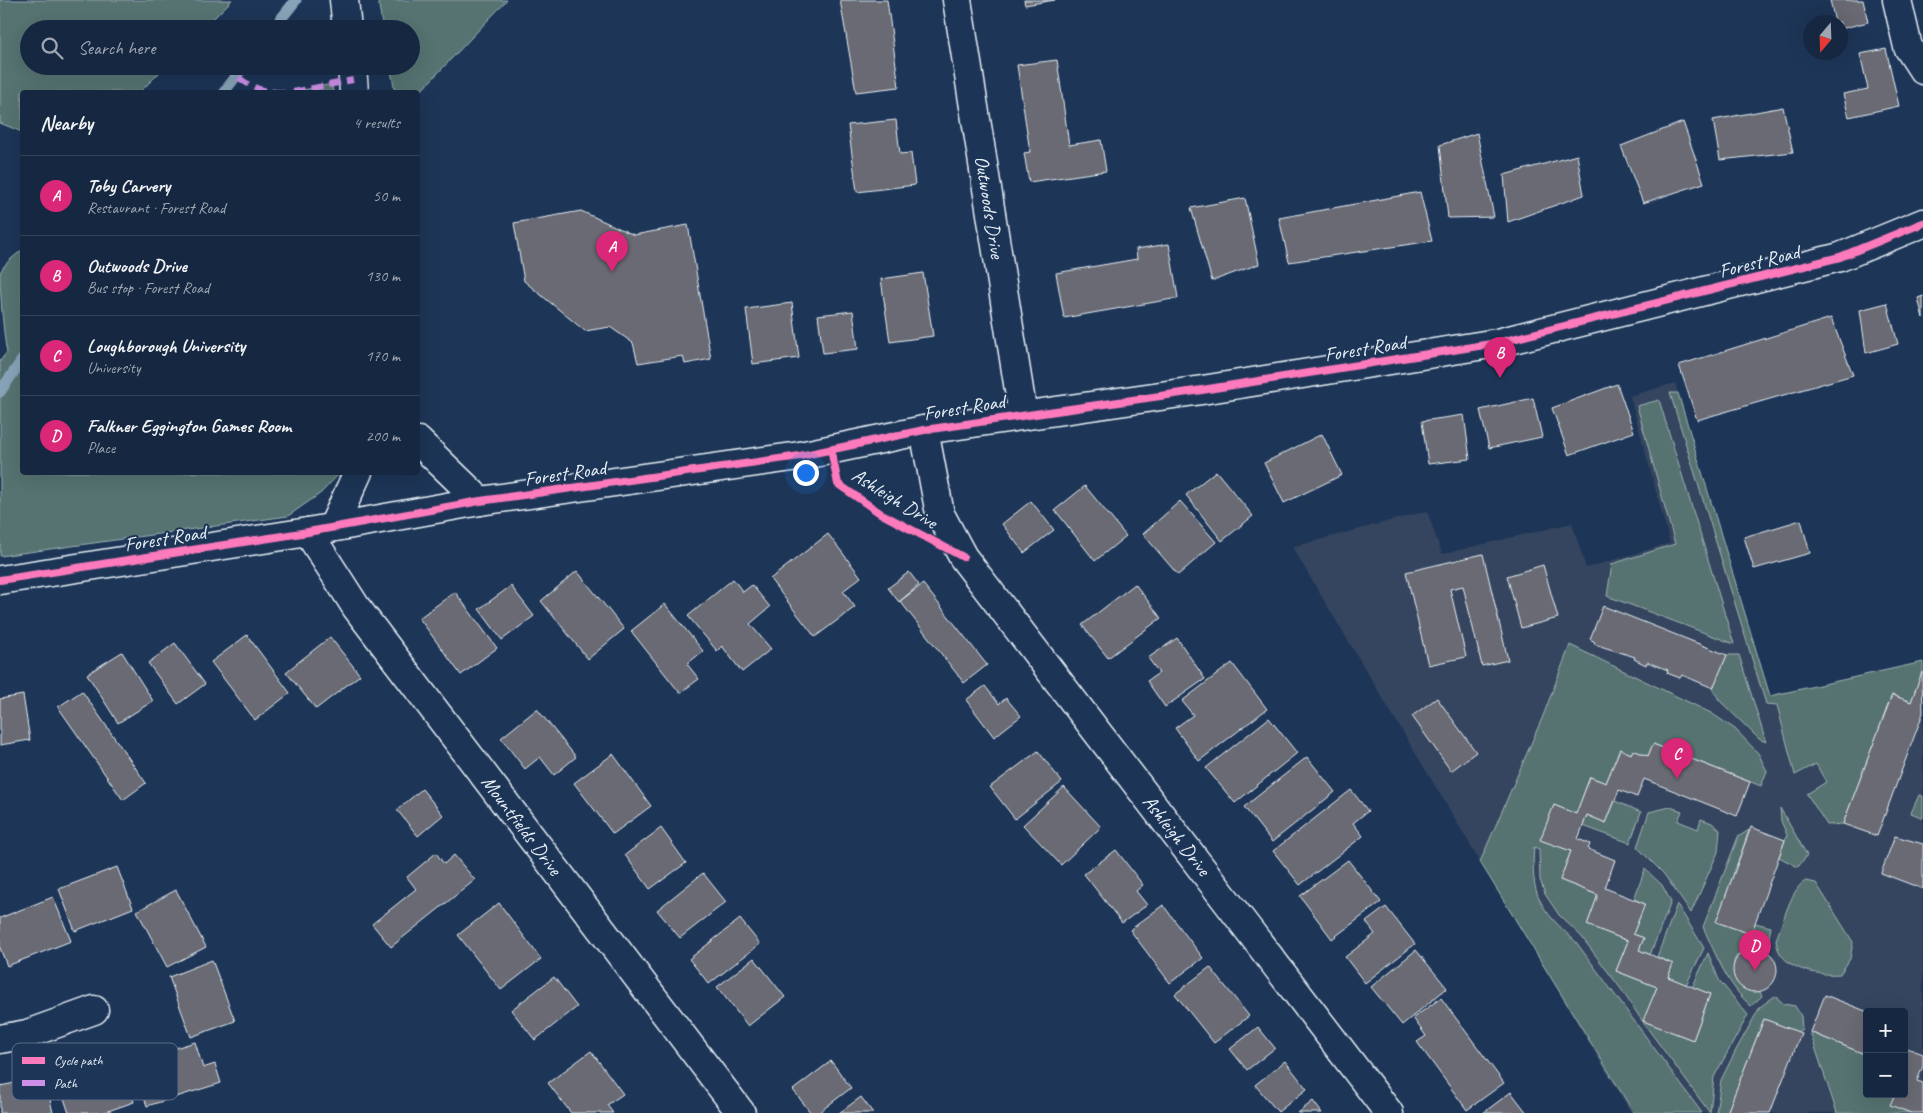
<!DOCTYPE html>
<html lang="en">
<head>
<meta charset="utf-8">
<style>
  :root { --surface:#162841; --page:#23344c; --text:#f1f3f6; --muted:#9ea6b1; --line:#35445a; --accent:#db2777 }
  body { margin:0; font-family:Caveat,sans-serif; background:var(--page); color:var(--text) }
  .controls { position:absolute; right:15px; bottom:15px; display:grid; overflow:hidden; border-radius:5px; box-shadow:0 5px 20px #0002 }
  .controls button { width:45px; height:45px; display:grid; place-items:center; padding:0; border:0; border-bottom:1px solid var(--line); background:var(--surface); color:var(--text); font:25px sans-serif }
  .compass { position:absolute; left:1803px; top:15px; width:45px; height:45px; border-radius:50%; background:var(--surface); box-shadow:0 5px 20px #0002; rotate:199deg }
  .you { position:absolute; left:805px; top:472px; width:18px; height:18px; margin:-12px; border:4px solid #fff; border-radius:50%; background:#1a73e8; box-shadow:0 0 0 8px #1a73e833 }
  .badge { display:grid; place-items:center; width:32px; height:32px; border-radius:50%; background:var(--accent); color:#fff; font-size:16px; font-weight:700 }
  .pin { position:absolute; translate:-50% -41px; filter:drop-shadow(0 1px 2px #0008) }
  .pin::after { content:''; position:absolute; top:26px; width:18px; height:15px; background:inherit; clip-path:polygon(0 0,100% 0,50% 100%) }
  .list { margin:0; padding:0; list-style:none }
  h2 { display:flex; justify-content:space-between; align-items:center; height:65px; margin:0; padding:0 20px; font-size:21px }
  h2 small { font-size:16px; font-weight:400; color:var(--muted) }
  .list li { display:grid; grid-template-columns:32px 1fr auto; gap:15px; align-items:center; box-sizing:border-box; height:80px; padding:0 20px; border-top:1px solid var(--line) }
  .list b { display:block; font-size:19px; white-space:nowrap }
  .list p { margin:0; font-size:16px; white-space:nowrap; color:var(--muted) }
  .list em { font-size:16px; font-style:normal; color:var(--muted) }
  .icon { flex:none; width:28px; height:28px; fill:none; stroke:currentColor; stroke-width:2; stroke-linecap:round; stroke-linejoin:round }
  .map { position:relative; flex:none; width:1923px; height:1113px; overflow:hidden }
  .search { position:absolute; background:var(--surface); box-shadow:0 5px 20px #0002; left:20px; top:20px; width:400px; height:55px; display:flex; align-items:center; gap:12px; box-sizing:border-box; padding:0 18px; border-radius:28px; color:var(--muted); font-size:19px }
  .panel { position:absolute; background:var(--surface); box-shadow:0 5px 20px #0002; left:20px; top:90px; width:400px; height:385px; border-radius:5px }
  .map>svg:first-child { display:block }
  .built { fill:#34455f; fill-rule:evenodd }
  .green { fill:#577371; stroke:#a0b2b4 }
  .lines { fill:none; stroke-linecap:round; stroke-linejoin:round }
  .stream { stroke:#87a3b8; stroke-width:11 }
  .building { fill:#696b73; stroke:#e8f1f8 }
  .minor-casing { stroke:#e8f1f8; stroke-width:31 }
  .tertiary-casing { stroke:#e8f1f8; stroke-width:31 }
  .minor { stroke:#1d3557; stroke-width:28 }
  .tertiary { stroke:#1d3557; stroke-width:28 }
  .quiet { stroke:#ce8fe9; stroke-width:6; stroke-dasharray:12 6; stroke-linecap:butt }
  .cycleway-casing { stroke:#1d3557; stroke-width:11 }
  .cycleway { stroke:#fd7abc; stroke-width:8 }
  .labels { text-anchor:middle; stroke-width:4; stroke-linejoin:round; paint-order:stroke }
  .street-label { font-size:20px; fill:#e8f1f8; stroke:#1d3557 }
  .key { fill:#1d3557; stroke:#5a6d87; stroke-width:1 }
  .key-label { font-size:14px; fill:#e8f1f8 }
</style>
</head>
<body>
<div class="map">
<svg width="1923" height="1113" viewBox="0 0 1923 1113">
  <rect width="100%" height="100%" fill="#1d3557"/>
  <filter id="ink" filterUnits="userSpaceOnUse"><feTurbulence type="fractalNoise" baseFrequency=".02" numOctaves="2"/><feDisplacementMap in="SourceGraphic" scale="10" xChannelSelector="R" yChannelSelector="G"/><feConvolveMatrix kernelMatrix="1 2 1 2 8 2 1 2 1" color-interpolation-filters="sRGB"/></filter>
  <g filter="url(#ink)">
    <path class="built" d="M1675,383L1770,695L1923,662V1113H1631L1292,547L1427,511L1442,554L1572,523L1586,568L1670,543L1630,396ZM1867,1012H1904V1094H1867Z"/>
    <path class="green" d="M0,0H232L203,29H29V66H166L140,92H22V132L0,123Z
      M378,0H507L418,94L395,92L390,66H411V29H383Z
      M332,84L333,92H293Z
      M22,250V472L340,473L321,493L288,516L0,556V361L7,352C3,334 0,289 0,273C4,263 15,256 22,250Z
      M1670,393H1678L1770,696L1923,662V672L1911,702L1892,695L1843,824L1827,825L1807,794L1826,782L1816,764L1795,775L1777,705L1766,704Z
      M1659,400L1734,644L1607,596L1612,564L1675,544L1637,406Z
      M1570,645L1711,713L1735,729L1758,753L1767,771L1761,786L1653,744L1648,756L1633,750L1631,754L1620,749L1606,783L1590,777L1576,814L1554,805L1541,839L1571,851L1560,880L1598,895L1587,925L1628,941L1616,971L1657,987L1644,1021L1693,1040L1710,994L1692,988L1708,953L1719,980L1748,1015L1714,1077L1710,1113L1645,1025L1621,989L1581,936L1559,915L1545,894L1540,880L1539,849L1534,847C1530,896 1540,909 1576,942L1702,1113H1634L1480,862L1543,716Z
      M1727,655H1739L1766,742L1759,739L1719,700L1713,688Z
      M1919,795L1923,796V818L1911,813Z
      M1615,801L1641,812L1630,843L1583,826L1587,815L1606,823Z
      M1670,807L1682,811L1678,821L1698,829L1701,819L1712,823L1720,830L1718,852L1691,913L1663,873L1637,847L1649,812Z
      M1780,808L1807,855L1798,867L1779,857L1787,835L1781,821Z
      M1749,830L1717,922L1751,934L1755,923L1771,927L1767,948C1761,950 1757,948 1751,948C1729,950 1730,976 1742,988L1760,992L1762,996L1751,1006C1727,985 1716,955 1703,927L1738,837Z
      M1645,869L1662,885L1671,902L1650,955L1639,950L1644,938L1633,934L1645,904L1634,899Z
      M1806,881L1816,883L1853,942L1850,959L1840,974C1817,976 1778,969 1776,940C1782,925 1792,886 1806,881Z
      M1677,904L1704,948L1686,985L1668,977L1673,964L1657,957Z
      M1775,996L1784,1004L1795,1006L1801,1016L1802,1029L1797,1032L1764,1019L1727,1113H1716L1721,1080L1736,1050L1760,1007Z
      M1810,1032L1867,1055V1094H1895L1891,1105L1911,1113H1837Z"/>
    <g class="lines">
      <path class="stream" d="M273,29L296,0
        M224,92L244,66
        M0,392L22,360"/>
    </g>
    <path class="building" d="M840,0H887L899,87L856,92Z
      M1024,0H1055L1025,5Z
      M1830,0H1863L1868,22L1840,29V22H1835Z
      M1886,49L1899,106L1849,117L1843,94L1868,89L1860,54Z
      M1057,60L1069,145L1101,140L1106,171L1029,182L1024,153L1030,152L1017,65Z
      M1783,107L1793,152L1720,160L1713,120Z
      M896,120L900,154L911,153L915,185L857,192L848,125Z
      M1683,122L1704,183L1643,203L1621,146Z
      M1477,133L1494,217L1448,218L1440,145Z
      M1577,155L1584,195L1508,222L1504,175Z
      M1420,192L1432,241L1289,262L1279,218Z
      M1245,198L1259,264L1212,281L1191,208Z
      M581,211L634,235L688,225L711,359L685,364L683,356L638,363L633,343L610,327L585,331L524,281L514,223Z
      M1169,244L1178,298L1064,318L1056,273L1137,259L1136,249Z
      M923,273L933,336L890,342L881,279Z
      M1923,296V318L1918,298Z
      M792,303L799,358L753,364L746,309Z
      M1887,303L1898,344L1866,353L1860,310Z
      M853,311L858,349L823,353L818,315Z
      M1831,318L1853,375L1697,420L1679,365Z
      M1617,384L1634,432L1569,455L1552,408Z
      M1533,398L1542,437L1489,448L1480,410Z
      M1464,415L1470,459L1428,464L1422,421Z
      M1322,434L1342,475L1284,503L1264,463Z
      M1216,471L1253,516L1222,541L1186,495Z
      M1085,486L1126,536L1095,561L1055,510Z
      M1031,501L1054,530L1024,553L1002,524Z
      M1180,501L1216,542L1178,575L1143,534Z
      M1801,520L1810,553L1754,569L1744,537Z
      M828,534L861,577L843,591L855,607L815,637L770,579Z
      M1483,554L1508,660L1482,666L1463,586L1450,589L1466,657L1428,665L1406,572Z
      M1543,565L1558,618L1521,628L1507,576Z
      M577,571L624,629L588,659L541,601Z
      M909,572L919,585L899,602L888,588Z
      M733,579L743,592L752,585L770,607L750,624L771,649L742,672L722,646L717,651L688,616Z
      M923,584L987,665L964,683L900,601Z
      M1135,584L1161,618L1108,658L1082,625Z
      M511,586L534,616L502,640L479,609Z
      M455,592L497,648L461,675L419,618Z
      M665,604L703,651L687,664L699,679L680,693L631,631Z
      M1603,606L1727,655L1713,688L1682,675L1680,678L1667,673L1668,670L1647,662L1646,665L1634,659L1635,657L1594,644L1595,642L1590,639Z
      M247,635L290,693L255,720L211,662Z
      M330,637L360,675L316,709L286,672Z
      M1177,638L1205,679L1165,707L1147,681L1159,673L1148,658Z
      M175,643L205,684L178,704L148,663Z
      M122,652L153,701L118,723L87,674Z
      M1232,663L1267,709L1199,761L1175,728L1193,715L1182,701Z
      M1922,672L1923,713L1877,836L1843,824L1892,695L1911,702Z
      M985,686L999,704L1006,698L1021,716L994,737L966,700Z
      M82,691L146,783L123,800L58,707Z
      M23,695L30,740L0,745V699Z
      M1437,698L1476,752L1451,771L1412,716Z
      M537,709L576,757L554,775L540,757L525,769L501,738Z
      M1269,718L1297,753L1235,803L1206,768Z
      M1653,744L1750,782L1737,816L1644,779L1637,797L1619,790L1606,823L1587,815L1578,839L1590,844L1588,849L1615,860L1605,888L1645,904L1633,934L1644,938L1639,950L1673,964L1668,977L1710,994L1693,1040L1643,1021L1657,987L1616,971L1628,941L1587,925L1598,895L1560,880L1571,851L1540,840L1554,805L1576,814L1590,777L1606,783L1620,749L1631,754L1633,750L1648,756Z
      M1038,751L1062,782L1015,819L990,787Z
      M613,754L651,806L613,834L574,783Z
      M1307,757L1335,792L1272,842L1244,807Z
      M1064,787L1101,827L1061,865L1023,825Z
      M422,789L443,815L418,836L397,810Z
      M1351,790L1368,811L1353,823L1363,836L1300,885L1273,851Z
      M1751,827L1785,840L1751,934L1716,922Z
      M661,828L686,863L650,889L625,855Z
      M1895,836L1923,844V889L1881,873Z
      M1116,850L1143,885L1136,891L1147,905L1122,923L1084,874Z
      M436,853L444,864L454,855L475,880L391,947L372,924L416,889L407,877Z
      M1348,860L1381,902L1332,939L1300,896Z
      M117,867L133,908L75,931L59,889Z
      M703,873L726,902L680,938L657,910Z
      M176,890L206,947L167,967L137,911Z
      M53,897L71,941L7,966L0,948V918Z
      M499,903L541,959L501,990L458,935Z
      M1163,905L1203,958L1170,983L1130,930Z
      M1386,907L1415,944L1365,983L1345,957L1375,934L1366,922Z
      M740,919L760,944L709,984L689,959Z
      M1733 970a22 22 0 1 1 44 0a22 22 0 1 1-44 0Z
      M1416,950L1447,988L1402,1025L1371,987Z
      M754,958L785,997L748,1026L717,987Z
      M212,960L235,1021L191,1037L169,977Z
      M1210,967L1249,1016L1214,1043L1175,994Z
      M554,977L577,1007L535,1040L511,1010Z
      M1825,995L1868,1012L1867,1055L1810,1032Z
      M1441,998L1504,1083L1467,1110L1417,1042L1426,1036L1413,1018Z
      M1764,1019L1801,1033L1770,1113H1727Z
      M1258,1027L1275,1048L1247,1070L1230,1049Z
      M195,1042L203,1068L215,1064L221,1083L147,1106L133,1061Z
      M1904,1047L1923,1054V1066L1917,1081L1923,1083V1113H1911L1890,1105L1895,1094H1904Z
      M591,1051L623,1094L607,1105L613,1113H571L548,1083Z
      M119,1060L134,1102L102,1113H69L58,1081Z
      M831,1061L851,1088L818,1113H811L793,1090Z
      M1285,1061L1307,1089L1278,1112L1255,1085Z
      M45,1077L53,1113H0V1086Z
      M1511,1092L1527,1113H1483Z
      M861,1097L873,1113H839Z
      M1313,1101L1322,1113H1298Z"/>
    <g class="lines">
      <defs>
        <path id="minor" d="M344,0L347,29
          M957,0L1023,415
          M1897,0L1908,47L1923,70
          M352,66L354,92
          M924,430L940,514L963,557L1389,1113
          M418,441L480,501
          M333,527L358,472
          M308,532L356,607L741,1113
          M0,1039L27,1034L94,1010"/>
        <path id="tertiary" d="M0,580L308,532L480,501L800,456L924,430L1202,390L1497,343L1840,257L1923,223"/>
      </defs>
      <use href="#minor" class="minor-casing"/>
      <use href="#tertiary" class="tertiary-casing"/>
      <use href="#minor" class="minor"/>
      <use href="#tertiary" class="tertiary"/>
      <path class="quiet" d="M225,66C246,84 255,92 284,92
        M293,92L353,80"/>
      <defs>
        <path id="cycleway" d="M831,449L838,484L880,513L963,557
          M0,580L308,532L480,501L800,456L924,430L1202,390L1497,343L1840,257L1923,223"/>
      </defs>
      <use href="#cycleway" class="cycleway-casing"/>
      <use href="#cycleway" class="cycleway"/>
    </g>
  </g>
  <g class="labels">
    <g class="street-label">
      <text transform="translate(990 207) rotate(81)" y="7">Outwoods Drive</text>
      <text transform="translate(1759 261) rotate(-14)" y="7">Forest Road</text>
      <text transform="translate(1365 348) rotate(-9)" y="7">Forest Road</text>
      <text transform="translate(964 407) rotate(-9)" y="7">Forest Road</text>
      <text transform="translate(565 473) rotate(-8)" y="7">Forest Road</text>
      <text transform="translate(895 498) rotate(32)" y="7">Ashleigh Drive</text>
      <text transform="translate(165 538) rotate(-9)" y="7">Forest Road</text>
      <text transform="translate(522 825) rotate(53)" y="7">Mountfields Drive</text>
      <text transform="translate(1177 835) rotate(52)" y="7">Ashleigh Drive</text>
    </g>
  </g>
  <rect x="12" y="1043" width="166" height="57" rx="8" class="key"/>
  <rect x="22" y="1057" width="23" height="7" fill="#fd7abc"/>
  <rect x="22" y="1080" width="23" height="6" fill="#ce8fe9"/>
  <g class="key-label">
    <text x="54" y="1065">Cycle path</text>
    <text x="54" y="1088">Path</text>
  </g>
</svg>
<div class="controls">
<button>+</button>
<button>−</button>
</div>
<svg class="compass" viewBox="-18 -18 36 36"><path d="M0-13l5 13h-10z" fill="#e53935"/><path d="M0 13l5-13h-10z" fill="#9ea6b1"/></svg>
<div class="you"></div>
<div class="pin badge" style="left:612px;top:272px">A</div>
<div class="pin badge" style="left:1500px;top:378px">B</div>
<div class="pin badge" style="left:1677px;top:779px">C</div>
<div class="pin badge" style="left:1755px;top:971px">D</div>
<div class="search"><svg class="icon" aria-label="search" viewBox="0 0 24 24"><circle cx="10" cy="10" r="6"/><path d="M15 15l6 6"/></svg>Search here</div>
<section class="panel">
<h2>Nearby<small>4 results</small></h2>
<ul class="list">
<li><span class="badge">A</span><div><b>Toby Carvery</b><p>Restaurant · Forest Road</p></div><em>50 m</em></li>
<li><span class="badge">B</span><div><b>Outwoods Drive</b><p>Bus stop · Forest Road</p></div><em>130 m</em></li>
<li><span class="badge">C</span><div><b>Loughborough University</b><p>University</p></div><em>170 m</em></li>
<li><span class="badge">D</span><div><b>Falkner Eggington Games Room</b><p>Place</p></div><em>200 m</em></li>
</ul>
</section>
</div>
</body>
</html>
